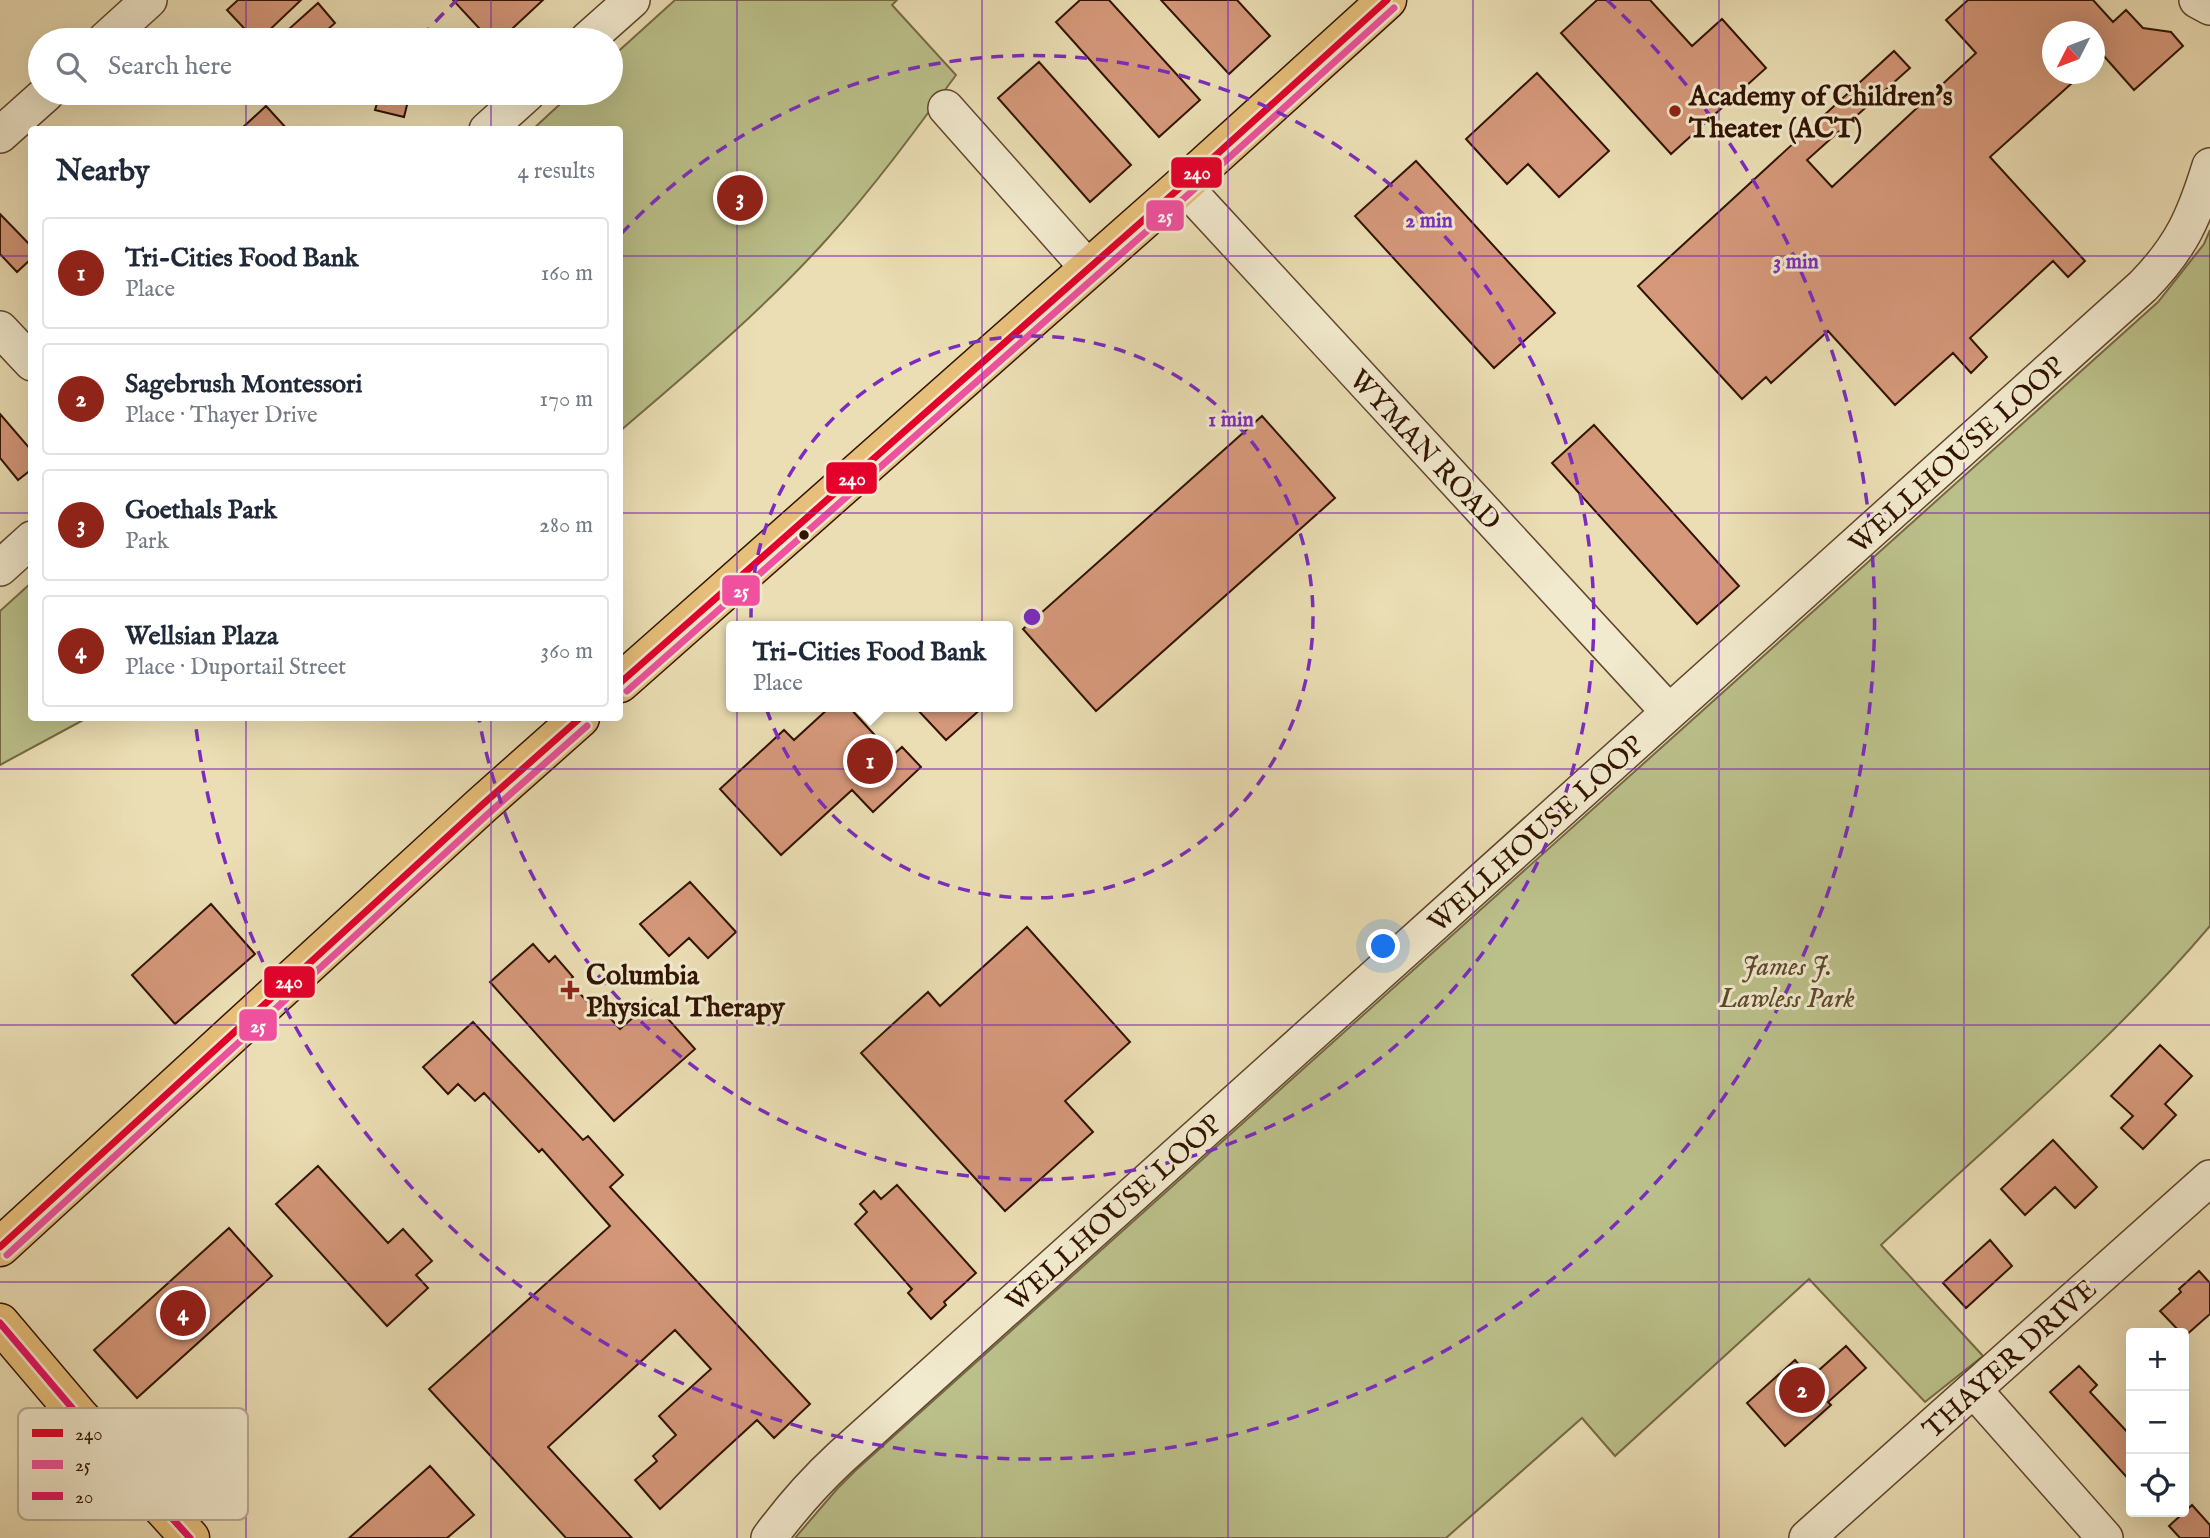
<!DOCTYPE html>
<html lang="en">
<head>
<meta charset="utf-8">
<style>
  :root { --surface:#fff; --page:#f6f6f7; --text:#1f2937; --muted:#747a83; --line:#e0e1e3; --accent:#8f2418 }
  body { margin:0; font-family:"IM FELL English",serif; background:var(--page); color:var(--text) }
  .controls { position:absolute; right:21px; bottom:21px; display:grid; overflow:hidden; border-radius:7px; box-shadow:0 7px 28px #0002 }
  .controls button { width:63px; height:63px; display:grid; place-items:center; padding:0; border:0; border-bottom:2px solid var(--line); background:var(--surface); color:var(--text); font:35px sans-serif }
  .compass { position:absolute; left:2042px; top:21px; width:63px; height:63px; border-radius:50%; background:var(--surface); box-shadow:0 7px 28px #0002; rotate:228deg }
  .you { position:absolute; left:1384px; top:947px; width:24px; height:24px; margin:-18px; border:5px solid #fff; border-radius:50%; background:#1a73e8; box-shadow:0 0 0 10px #1a73e833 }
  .badge { display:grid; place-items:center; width:46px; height:46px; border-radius:50%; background:var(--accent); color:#fff; font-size:23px; font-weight:700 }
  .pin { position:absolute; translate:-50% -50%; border:4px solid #fff; box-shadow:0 2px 7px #0006 }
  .popup { position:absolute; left:726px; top:621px; width:287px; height:91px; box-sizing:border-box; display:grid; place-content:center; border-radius:7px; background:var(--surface); filter:drop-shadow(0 2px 5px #0005); font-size:23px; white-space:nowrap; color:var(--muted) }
  .popup b { font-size:26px; color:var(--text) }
  .popup::after { content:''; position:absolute; left:50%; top:100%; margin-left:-14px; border:14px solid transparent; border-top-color:var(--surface) }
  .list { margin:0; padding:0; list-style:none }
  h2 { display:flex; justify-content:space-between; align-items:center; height:91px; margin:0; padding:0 28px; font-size:30px }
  h2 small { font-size:23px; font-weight:400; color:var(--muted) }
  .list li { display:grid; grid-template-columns:46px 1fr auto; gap:21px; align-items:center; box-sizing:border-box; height:112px; margin:0 14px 14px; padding:0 14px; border:2px solid var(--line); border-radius:7px }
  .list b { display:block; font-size:26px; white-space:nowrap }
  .list p { margin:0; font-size:23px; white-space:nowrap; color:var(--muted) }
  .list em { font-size:23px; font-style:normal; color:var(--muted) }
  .icon { flex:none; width:38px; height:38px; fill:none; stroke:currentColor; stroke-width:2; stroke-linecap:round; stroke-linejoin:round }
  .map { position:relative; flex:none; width:2210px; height:1538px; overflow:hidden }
  .search { position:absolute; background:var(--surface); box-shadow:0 7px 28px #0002; left:28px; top:28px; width:595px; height:77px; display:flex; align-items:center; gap:18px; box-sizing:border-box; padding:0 24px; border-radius:38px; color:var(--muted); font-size:26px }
  .panel { position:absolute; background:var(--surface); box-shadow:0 7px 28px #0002; left:28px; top:126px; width:595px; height:595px; border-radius:7px }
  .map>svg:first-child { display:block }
  .green { fill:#bbc08a; stroke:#766a46; stroke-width:2 }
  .building { fill:#d5987a; stroke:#321401; stroke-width:2 }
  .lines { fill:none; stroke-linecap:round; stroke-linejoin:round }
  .minor-casing { stroke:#60462e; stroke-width:38 }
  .major-casing { stroke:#321401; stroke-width:41 }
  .minor { stroke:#f2eace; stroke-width:35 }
  .major { stroke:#e6bf7a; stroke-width:38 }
  .bus-1-casing { stroke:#f2eace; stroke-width:12 }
  .bus-2-casing { stroke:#f2eace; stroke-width:12 }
  .bus-3-casing { stroke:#f2eace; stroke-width:12 }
  .bus-1 { stroke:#e4002b; stroke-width:7 }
  .bus-2 { stroke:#ef519e; stroke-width:7 }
  .bus-3 { stroke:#e60f63; stroke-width:7 }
  .grid { fill:none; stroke:#7b2cbf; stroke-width:2; stroke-opacity:0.55 }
  .ring { fill:none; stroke:#7b2cbf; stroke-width:3.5; stroke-dasharray:12 9 }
  .poi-dot { fill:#8f2418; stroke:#f2eace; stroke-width:2.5 }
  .bus-dot { fill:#321401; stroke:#f2eace; stroke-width:2.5 }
  .labels { text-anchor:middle; stroke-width:6; stroke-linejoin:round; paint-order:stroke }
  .poi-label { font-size:28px; font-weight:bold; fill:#321401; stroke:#f2eace; text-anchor:start }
  .street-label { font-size:28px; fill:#321401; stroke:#f2eace }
  .park-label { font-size:28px; font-style:italic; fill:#5b482a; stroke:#f2eace }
  .key { fill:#f2eace; stroke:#b8aa90; stroke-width:2 }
  .key-label { font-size:19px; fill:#321401 }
  .centre { fill:#7b2cbf; stroke:#f2eace; stroke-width:3.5 }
  .ring-label { font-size:21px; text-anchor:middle; font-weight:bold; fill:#7b2cbf; stroke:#f2eace; stroke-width:6; stroke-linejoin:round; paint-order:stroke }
  .line-badge { stroke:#f2eace; stroke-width:2.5 }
  .badge-label { font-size:19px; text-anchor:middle; font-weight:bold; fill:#fff }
</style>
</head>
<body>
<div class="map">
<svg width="2210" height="1538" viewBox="0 0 2210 1538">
  <rect width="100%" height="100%" fill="#ebdeb4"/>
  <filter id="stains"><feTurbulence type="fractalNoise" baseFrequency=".00286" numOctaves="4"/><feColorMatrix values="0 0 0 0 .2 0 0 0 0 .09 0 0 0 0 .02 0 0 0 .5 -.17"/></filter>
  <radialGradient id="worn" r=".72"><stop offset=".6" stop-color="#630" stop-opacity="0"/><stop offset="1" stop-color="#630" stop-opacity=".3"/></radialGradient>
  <path class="green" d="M675,0H897L892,5L956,75C915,131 874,187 827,239C764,309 691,370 620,431V130H532L572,93H611V58Z
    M2210,230V926C2111,1043 1992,1141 1881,1245L1983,1356L1925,1402L1809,1279L1615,1456L1582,1418L1446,1538H795L837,1489L856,1470L2158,302L2204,244Z
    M31,583L32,718H87L0,765V611Z"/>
  <path class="building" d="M238,0H301L259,40H255L227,10Z
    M453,0H543L500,40H490Z
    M1080,0H1109L1200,100L1159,137L1056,22Z
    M1161,0H1237L1270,36L1229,74Z
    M1597,0H1650L1692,46L1722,19L1766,68L1671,154L1561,33Z
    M1968,0H2093L2113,22L2126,10L2143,28L2171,32L2183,46L2134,90L2095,46V32H2053V74H2082L1990,157L2085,261L2068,277L2053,261L1970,338L1987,357L1971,373L1953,353L1895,405L1828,331L1771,383L1766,377L1742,399L1638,286L1894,51L1910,68L1807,160L1832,187L1976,53L1946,20Z
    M318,3L335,23L316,40H299L289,29Z
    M1039,62L1131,165L1090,202L998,98Z
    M1537,73L1609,151L1559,197L1528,164L1507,184L1466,139Z
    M380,93H410L404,117L375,110Z
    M266,106L288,130H240Z
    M1416,161L1555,313L1494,368L1355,216Z
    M0,214L32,247V258L17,272L0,254Z
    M0,414L32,451V469L18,480L0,458Z
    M1262,416L1335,498L1096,711L1023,629Z
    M1594,425L1739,586L1697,624L1552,463Z
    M830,707H849L893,755L902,747L921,767L873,812L852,790L781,855L720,789L784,730L794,740Z
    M915,707H983L946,740Z
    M690,882L736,932L708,958L689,938L669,956L640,924Z
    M211,904L255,954L175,1024L132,975Z
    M1027,927L1130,1042L1065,1101L1093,1132L1005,1211L861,1053L928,992L940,1006Z
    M533,944L549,962L555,956L573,977L569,981L597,1013L602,1009L620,1029L652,1001L695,1049L614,1121L490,982Z
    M473,1022L583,1140L588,1136L623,1175L610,1187L810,1404L774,1438L757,1420L660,1509L635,1480L657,1461L653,1456L676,1435L659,1416L711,1369L675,1330L548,1447L632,1538H566L429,1389L610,1226L542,1149L539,1152L484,1093L475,1101L458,1084L448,1094L423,1067Z
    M2160,1045L2192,1076L2165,1104L2176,1115L2143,1149L2121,1128L2133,1116L2111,1096Z
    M2053,1140L2097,1187L2075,1208L2055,1187L2025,1215L2001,1189Z
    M318,1166L388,1243L403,1229L432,1261L416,1275L428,1288L387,1326L276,1204Z
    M897,1185L976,1273L944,1302L946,1305L931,1319L908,1293L912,1289L855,1224L867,1212L860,1204L874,1191L881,1199Z
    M229,1228L272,1276L137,1398L94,1350Z
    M1990,1240L2012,1266L1966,1308L1943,1283Z
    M2199,1271L2210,1283V1314L2184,1337V1333H2181L2160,1311L2181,1292L2179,1289Z
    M1846,1346L1866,1368L1828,1402L1831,1405L1785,1446L1747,1403L1795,1360L1810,1378Z
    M2079,1366L2097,1385L2090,1392L2131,1436V1482L2050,1392Z
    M430,1466L474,1515L447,1538H349Z
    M2192,1505L2210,1525V1538H2180L2169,1526Z"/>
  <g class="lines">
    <defs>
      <path id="minor" d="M2197,0L2210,7
        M105,40L149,0
        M587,40L632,0
        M946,108L1088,268
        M487,130L528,93
        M0,135L47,93
        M1183,185L1669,712
        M0,329L32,363
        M0,568L32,539
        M1974,1390L2105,1538
        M769,1538C791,1508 814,1482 841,1457L2143,286C2181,247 2194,218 2210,166
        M1807,1538L2210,1178"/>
      <path id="major" d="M620,683L1183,185L1387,0
        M0,1247L482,805L580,718
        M0,1323L78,1415L190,1538"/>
    </defs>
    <use href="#minor" class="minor-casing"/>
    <use href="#major" class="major-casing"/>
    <use href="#minor" class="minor"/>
    <use href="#major" class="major"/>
    <defs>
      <path id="bus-1" d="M620,683L1183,185L1387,0
        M0,1247L482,805L580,718"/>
      <path id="bus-2" d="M627,691L1190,193L1394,8
        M7,1255L489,813L587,726"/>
      <path id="bus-3" d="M0,1323L78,1415L190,1538"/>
    </defs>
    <use href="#bus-1" class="bus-1-casing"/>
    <use href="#bus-2" class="bus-2-casing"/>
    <use href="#bus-3" class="bus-3-casing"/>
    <use href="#bus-1" class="bus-1"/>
    <use href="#bus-2" class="bus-2"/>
    <use href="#bus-3" class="bus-3"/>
  </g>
  <path class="grid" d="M246,0V40M491,0V40M737,0V1538M982,0V1538M1228,0V1538M1473,0V1538M1719,0V1538M1964,0V1538M246,93V130M491,93V130M0,256H32M620,256H2210M0,513H32M620,513H2210M246,718V1538M491,718V1538M0,769H2210M0,1025H2210M0,1282H2210"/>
  <g class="ring">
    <circle cx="1032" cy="617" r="281"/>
    <path d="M621 234A562 562 0 1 1 479 719"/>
    <path d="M421 37A843 843 0 0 1 457 0M1607 0A843 843 0 1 1 195 720"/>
  </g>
  <g class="poi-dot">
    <circle cx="1675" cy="111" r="7"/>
    <path d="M566.5 979.5h7v7h7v7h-7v7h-7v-7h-7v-7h7z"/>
  </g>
  <circle class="bus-dot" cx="804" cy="535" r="6"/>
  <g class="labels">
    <g class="poi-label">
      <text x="1689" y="105">Academy of Children's<tspan x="1689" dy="32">Theater (ACT)</tspan></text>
      <text x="586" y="984">Columbia<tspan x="586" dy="32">Physical Therapy</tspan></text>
    </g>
    <g class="street-label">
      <text transform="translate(1426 449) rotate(47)" y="10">WYMAN ROAD</text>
      <text transform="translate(1956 454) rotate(-42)" y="10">WELLHOUSE LOOP</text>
      <text transform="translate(1535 833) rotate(-42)" y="10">WELLHOUSE LOOP</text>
      <text transform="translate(1113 1212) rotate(-42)" y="10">WELLHOUSE LOOP</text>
      <text transform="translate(2009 1358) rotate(-42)" y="10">THAYER DRIVE</text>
    </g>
    <g class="park-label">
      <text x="1787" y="975">James J.<tspan x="1787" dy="32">Lawless Park</tspan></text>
    </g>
  </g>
  <rect x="18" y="1408" width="230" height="112" rx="10" class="key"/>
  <rect x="32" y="1429" width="31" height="8" fill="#e4002b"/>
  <rect x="32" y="1460" width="31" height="9" fill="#ef519e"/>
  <rect x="32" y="1492" width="31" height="8" fill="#e60f63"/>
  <g class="key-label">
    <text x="75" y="1440">240</text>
    <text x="75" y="1471">25</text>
    <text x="75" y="1503">20</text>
  </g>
  <circle cx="1032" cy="617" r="10" class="centre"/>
  <g class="ring-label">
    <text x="1429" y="227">2 min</text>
    <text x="1796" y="268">3 min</text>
    <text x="1231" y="426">1 min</text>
  </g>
  <g class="line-badge">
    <rect x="1170" y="156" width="53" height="33" rx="7" fill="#e4002b"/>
    <rect x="1145" y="199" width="40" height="33" rx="7" fill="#ef519e"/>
    <rect x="825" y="461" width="53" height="34" rx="7" fill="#e4002b"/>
    <rect x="721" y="574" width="40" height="33" rx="7" fill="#ef519e"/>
    <rect x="263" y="965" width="53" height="34" rx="7" fill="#e4002b"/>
    <rect x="238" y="1008" width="40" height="34" rx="7" fill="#ef519e"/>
  </g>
  <g class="badge-label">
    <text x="1197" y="179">240</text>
    <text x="1165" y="222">25</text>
    <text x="852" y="485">240</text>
    <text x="741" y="597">25</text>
    <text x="289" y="988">240</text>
    <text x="258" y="1032">25</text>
  </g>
  <rect width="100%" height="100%" filter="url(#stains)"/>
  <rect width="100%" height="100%" fill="url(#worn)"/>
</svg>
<div class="controls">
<button>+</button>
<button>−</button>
<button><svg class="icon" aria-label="locate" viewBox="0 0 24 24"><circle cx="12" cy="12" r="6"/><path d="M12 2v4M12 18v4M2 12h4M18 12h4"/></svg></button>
</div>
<svg class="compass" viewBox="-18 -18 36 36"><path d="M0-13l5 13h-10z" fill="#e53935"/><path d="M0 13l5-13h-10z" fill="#747a83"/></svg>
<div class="you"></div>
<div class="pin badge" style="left:870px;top:761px">1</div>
<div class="popup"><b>Tri-Cities Food Bank</b>Place</div>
<div class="pin badge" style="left:1802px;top:1390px">2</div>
<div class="pin badge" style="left:740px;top:198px">3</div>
<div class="pin badge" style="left:183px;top:1313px">4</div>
<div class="search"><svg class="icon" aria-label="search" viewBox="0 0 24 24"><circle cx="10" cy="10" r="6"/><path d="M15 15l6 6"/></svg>Search here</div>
<section class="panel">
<h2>Nearby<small>4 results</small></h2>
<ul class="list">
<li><span class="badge">1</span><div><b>Tri-Cities Food Bank</b><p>Place</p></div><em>160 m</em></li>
<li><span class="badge">2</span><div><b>Sagebrush Montessori</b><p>Place · Thayer Drive</p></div><em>170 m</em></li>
<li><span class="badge">3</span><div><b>Goethals Park</b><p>Park</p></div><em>280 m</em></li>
<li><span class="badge">4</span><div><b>Wellsian Plaza</b><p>Place · Duportail Street</p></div><em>360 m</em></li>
</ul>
</section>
</div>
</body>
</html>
